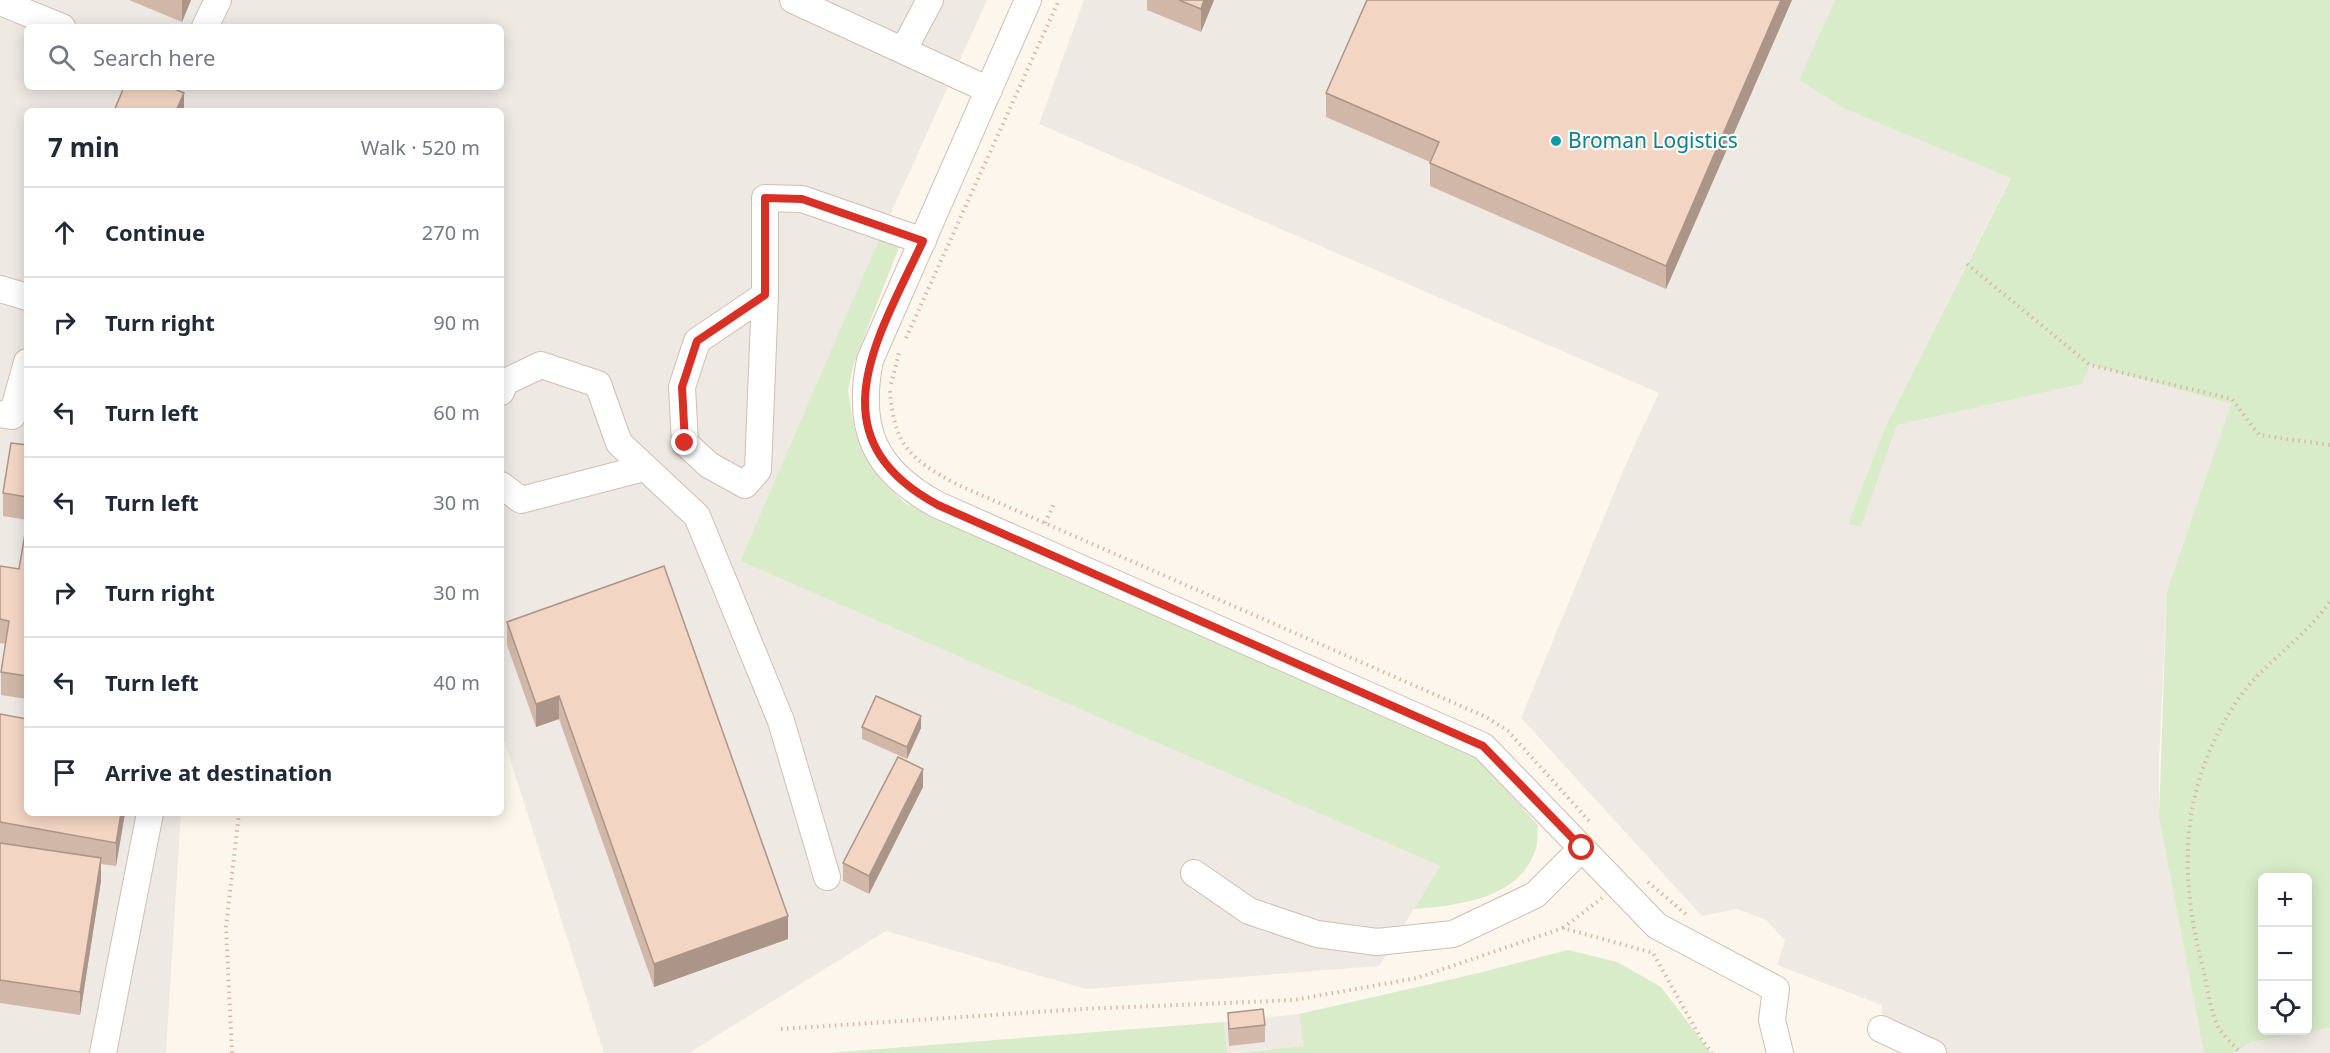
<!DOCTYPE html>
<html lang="en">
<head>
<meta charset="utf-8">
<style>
  :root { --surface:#fff; --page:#f2f2f3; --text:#1f2937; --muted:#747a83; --line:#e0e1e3 }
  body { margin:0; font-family:"Noto Sans",sans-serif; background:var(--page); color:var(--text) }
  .controls { position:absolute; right:18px; bottom:18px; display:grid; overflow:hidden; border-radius:9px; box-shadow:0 3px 15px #0003 }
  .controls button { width:54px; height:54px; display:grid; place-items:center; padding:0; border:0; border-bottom:2px solid var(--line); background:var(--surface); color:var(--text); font:30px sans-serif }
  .stop { position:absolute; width:18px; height:18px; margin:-14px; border:4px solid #d93025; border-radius:50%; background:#fff }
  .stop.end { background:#d93025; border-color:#fff; box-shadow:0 2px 6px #0008 }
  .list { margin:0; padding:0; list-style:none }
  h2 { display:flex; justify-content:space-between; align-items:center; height:78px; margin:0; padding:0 24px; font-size:26px }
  h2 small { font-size:20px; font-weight:400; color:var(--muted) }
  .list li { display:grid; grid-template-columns:39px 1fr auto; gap:18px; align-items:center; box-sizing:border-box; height:90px; padding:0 24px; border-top:2px solid var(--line) }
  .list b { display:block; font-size:22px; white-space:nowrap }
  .list em { font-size:20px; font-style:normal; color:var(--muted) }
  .icon { flex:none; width:33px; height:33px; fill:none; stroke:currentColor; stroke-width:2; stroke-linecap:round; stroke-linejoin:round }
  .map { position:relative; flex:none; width:2330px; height:1053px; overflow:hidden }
  .search { position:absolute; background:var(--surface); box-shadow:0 3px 15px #0003; left:24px; top:24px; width:480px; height:66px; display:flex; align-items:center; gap:15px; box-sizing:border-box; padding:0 21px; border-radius:9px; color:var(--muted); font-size:22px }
  .panel { position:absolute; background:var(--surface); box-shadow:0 3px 15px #0003; left:24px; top:108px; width:480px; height:708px; border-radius:9px }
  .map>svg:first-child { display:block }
  .industrial { fill:#efe9e4; fill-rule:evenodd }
  .green { fill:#d8ecc9; fill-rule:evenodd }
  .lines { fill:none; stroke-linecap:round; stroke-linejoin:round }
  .minor-casing { stroke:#d1beb0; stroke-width:28 }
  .path { stroke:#d9b8a5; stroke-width:4; stroke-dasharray:1.5 4.5; stroke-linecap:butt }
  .minor { stroke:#fff; stroke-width:26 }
  .wall { fill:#d1b7a8 }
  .shaded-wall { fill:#aa9588 }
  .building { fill:#f3d5c3; stroke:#aa9588; stroke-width:1.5 }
  .route { stroke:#d93025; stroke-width:8 }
  .culture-dot { fill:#0f9aa8; stroke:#fffaf3; stroke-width:2 }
  .labels { text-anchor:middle; stroke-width:4.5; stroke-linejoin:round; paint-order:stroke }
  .culture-label { font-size:21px; fill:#0d838f; stroke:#fffaf3; text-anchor:start }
</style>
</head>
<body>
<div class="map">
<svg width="2330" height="1053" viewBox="0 0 2330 1053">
  <rect width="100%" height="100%" fill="#fdf6ec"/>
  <path class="industrial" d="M0,0H987L890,215L740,561L1440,866L1379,966L1086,989L886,931L689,1053H604L501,731V111H27V813H181L166,1053H0ZM27,27H501V87H27Z
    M1084,0H1835L1800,80L1843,108L2011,177L1886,425L1848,524L1861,527L1897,425L2081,384L2090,365L2231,404L2167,591L2159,761V818L2204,1053H1921L1881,1029L1882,1005L1777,965L1785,940L1766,920L1737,909L1702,916L1521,718L1626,464L1659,393L1039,124Z
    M1299,1014L1303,1046L1227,1053L1224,1022Z
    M2330,1028V1053H2233L2252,1042Z"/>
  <path class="green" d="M1835,0H2330V1028L2252,1042L2233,1053H2204L2159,818L2167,591L2231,404L2090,365L2082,384L1897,425L1861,527L1848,524L1886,425L2011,178L1843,108L1799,80ZM2262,878H2308V1030H2262Z
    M881,235L901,242L854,363L848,390L854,427L863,453L882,481L905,503L1476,757L1538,825C1537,832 1538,841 1536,848C1521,899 1458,905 1414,909L1440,866L740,561Z
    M1568,950L1617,962L1661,987L1711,1053H1234L1303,1046L1299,1014L1479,973Z
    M1224,1022L1227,1053H828Z"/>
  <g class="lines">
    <defs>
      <path id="minor" d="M793,0L989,90
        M1028,0L870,360C856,430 875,471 938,505L1483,746L1657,926L1776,989L1772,1020L1780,1053
        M0,2L62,27
        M205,27L218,0
        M904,49L930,0
        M0,289L27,297
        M765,295L697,341L682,387L685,443L709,465L745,485L758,470L765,295V198L802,199L923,241
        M501,392L505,382L541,365L598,384L619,443L697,516L781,721L827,877
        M0,414L12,416L27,362
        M501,485L521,500L644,468
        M1194,873L1249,911L1317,934L1377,942L1453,934L1535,895L1582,848
        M1881,1029L1933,1053
        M103,1053L150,813"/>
    </defs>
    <use href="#minor" class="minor-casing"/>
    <path class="path" d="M1967,264L2090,365L2232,399L2259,435L2330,445
      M906,338L1059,0
      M891,384L899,353
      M890,391C894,445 910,459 956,484L1486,717L1508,731L1590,822
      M1045,523L1055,502
      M1648,882L1688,916
      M1563,928L1602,898
      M781,1029L1083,1009L1294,1000L1417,978L1563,928L1653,953L1700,1037L1712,1053
      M2238,1050C2232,1044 2225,1037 2220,1030C2211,1016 2207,985 2203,968C2178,873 2180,785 2237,701C2262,663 2305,639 2330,601
      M232,1053L226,927L239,813"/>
    <use href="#minor" class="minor"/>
  </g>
  <path class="wall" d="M129,0H191L182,22Z
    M1147,0H1214L1201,32L1147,10Z
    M1792,0L1666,289L1430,186V162L1326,117V93Z
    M27,445V520L3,516V493Z
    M27,522V699L1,695V672L6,644L0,643V566L19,569Z
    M507,622L788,939L654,987L559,719L536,727L507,645Z
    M0,714L27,813H125L116,866L101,864V881L80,1015L0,1003Z
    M862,727L921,728L907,759L862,739Z
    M923,787L869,894L843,881V863Z
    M1228,1013L1265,1025V1042L1229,1046L1228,1031Z"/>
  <path class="shaded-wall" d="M182,0H191L182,22Z
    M1204,0H1214L1201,32V9Z
    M1781,0H1792L1666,289V266Z
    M184,93V111H176Z
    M559,696V719L536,727V704Z
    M921,716V728L907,759V747Z
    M923,769V787L869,894V876Z
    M121,813H125L116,866V843Z
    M101,858V881L80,1015V992Z
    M788,916V939L654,987V964Z"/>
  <path class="building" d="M1179,0H1204L1201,9Z
    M1367,0H1781L1666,266L1430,163L1439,142L1326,93Z
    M124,87H170L184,93L176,111H114Z
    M11,443L27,445V497L3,493Z
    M27,522V676L1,672L9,621L0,619V566L19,569Z
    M664,566L788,916L654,964L559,696L536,704L507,622Z
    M876,696L921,716L907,747L862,727Z
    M0,714L27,719V813H121L116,843L0,822Z
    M898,757L923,769L869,876L843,863Z
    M0,843L101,858L80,992L0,980Z
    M1263,1009L1265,1025L1229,1029L1228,1013Z"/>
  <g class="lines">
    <path class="route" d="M685,443L682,387L697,341L765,295V198L802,199L923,241C878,338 812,437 938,505L1483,746L1582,848"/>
  </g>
  <circle class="culture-dot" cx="1556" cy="141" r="6"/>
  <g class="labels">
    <g class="culture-label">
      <text x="1568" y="148">Broman Logistics</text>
    </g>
  </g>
</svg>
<div class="controls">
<button>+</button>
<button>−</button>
<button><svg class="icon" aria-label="locate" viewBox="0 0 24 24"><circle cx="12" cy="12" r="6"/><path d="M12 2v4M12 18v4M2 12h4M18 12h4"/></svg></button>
</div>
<div class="stop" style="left:1582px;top:848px"></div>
<div class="stop end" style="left:685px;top:443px"></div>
<div class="search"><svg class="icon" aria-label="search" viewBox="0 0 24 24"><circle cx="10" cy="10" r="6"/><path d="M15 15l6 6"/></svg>Search here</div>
<section class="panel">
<h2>7 min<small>Walk · 520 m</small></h2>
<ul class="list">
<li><svg class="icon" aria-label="ahead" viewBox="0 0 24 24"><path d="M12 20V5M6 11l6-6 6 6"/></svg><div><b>Continue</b></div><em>270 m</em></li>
<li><svg class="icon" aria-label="right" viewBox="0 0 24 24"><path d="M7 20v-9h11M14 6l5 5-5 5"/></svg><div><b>Turn right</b></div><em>90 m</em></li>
<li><svg class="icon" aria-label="left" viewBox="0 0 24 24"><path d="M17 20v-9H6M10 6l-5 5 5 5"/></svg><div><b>Turn left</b></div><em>60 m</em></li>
<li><svg class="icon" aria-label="left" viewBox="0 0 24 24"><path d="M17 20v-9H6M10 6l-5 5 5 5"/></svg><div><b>Turn left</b></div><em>30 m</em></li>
<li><svg class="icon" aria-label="right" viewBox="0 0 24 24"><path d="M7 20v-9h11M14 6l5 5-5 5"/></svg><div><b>Turn right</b></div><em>30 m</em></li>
<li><svg class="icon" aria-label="left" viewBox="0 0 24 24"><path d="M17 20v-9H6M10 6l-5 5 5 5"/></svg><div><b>Turn left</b></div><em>40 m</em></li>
<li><svg class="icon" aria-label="arrive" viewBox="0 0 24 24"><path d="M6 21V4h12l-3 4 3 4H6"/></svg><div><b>Arrive at destination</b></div></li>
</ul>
</section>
</div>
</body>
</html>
